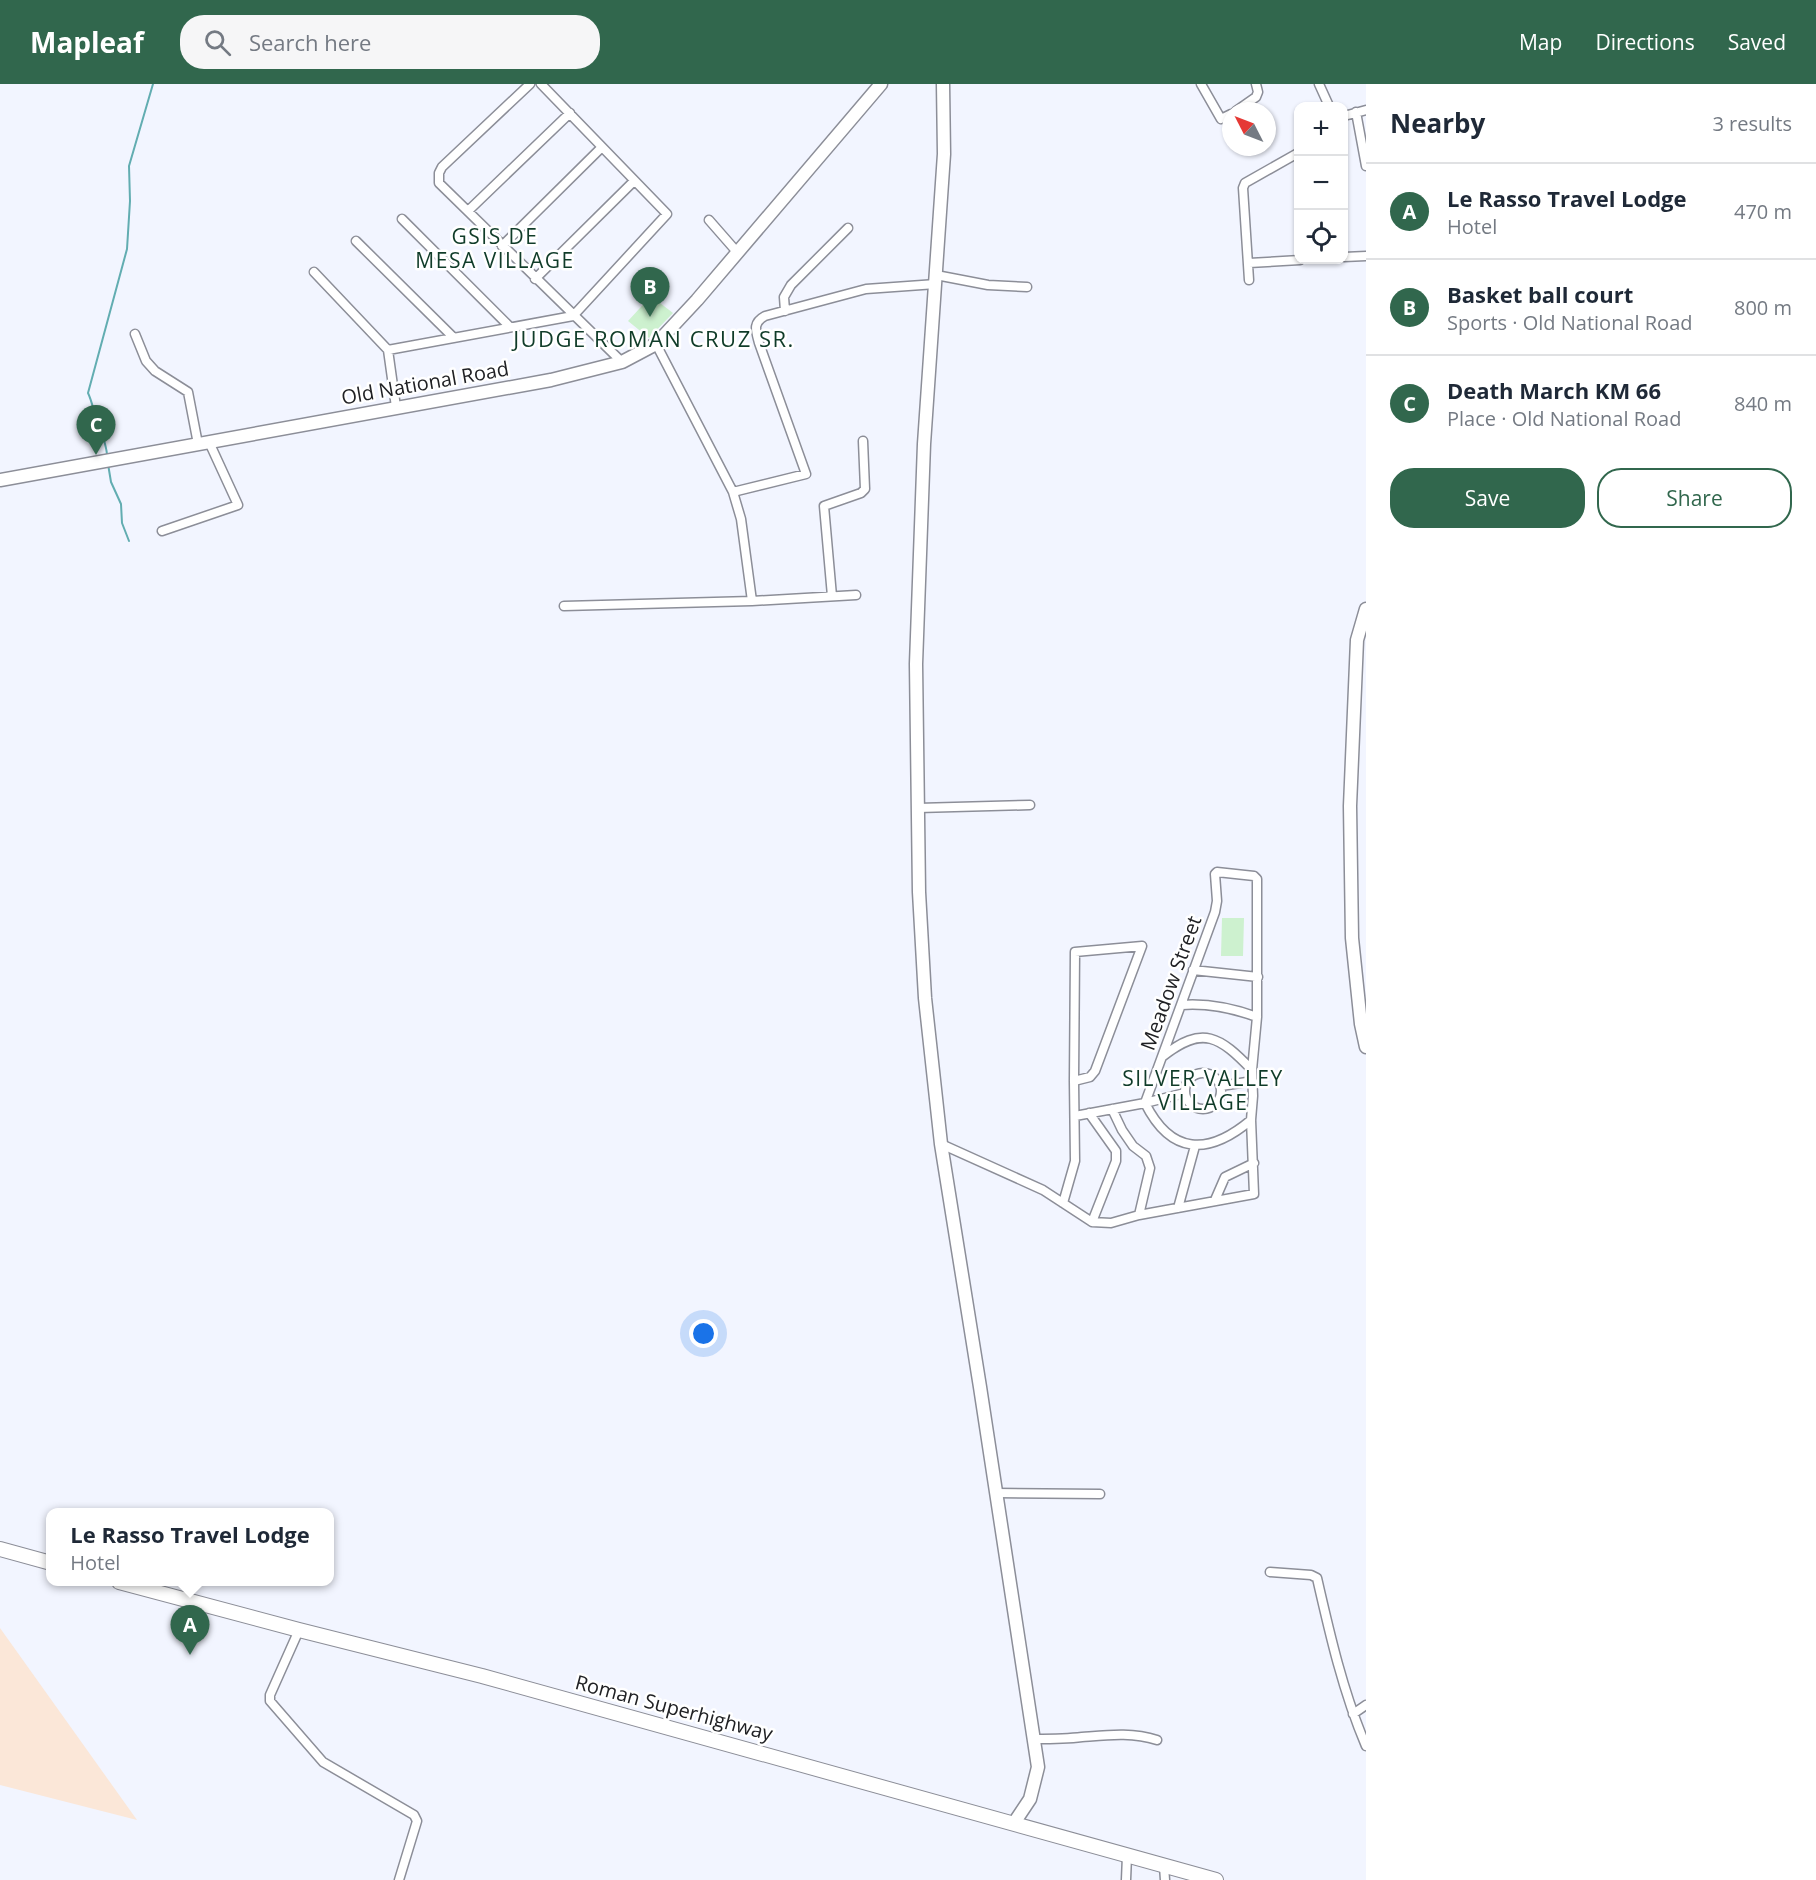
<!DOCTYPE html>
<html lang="en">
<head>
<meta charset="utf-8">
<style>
  :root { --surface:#fff; --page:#f6f6f7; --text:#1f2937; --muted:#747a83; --line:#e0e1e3; --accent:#31674d }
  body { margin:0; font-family:"Open Sans",sans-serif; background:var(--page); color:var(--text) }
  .controls { position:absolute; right:18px; top:18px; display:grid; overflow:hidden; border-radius:12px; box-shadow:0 2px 4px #0004 }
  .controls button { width:54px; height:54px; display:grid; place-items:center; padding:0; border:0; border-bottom:2px solid var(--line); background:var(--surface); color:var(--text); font:30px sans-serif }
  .compass { position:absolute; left:1222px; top:18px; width:54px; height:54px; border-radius:50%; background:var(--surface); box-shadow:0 2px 4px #0004; rotate:312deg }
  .you { position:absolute; left:704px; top:1250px; width:21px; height:21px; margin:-15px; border:4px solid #fff; border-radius:50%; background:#1a73e8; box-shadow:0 0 0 9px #1a73e833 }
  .badge { display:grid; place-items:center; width:39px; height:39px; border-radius:50%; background:var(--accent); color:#fff; font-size:20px; font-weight:700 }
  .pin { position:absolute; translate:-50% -50px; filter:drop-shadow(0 2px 3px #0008) }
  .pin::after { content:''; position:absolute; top:32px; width:21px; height:18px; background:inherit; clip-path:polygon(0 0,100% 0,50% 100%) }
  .popup { position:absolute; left:46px; top:1424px; width:288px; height:78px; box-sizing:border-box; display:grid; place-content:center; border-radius:12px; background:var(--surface); filter:drop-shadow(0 2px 4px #0005); font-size:20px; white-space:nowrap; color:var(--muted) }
  .popup b { font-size:22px; color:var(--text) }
  .popup::after { content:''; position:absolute; left:50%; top:100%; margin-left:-12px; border:12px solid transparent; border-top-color:var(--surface) }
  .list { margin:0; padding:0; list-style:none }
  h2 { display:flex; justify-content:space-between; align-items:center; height:78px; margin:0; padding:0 24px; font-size:26px }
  h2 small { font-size:20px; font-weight:400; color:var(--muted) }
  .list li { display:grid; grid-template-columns:39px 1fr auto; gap:18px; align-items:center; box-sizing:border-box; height:96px; padding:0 24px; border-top:2px solid var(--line) }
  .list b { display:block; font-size:22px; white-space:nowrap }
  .list p { margin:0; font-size:20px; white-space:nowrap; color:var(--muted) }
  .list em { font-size:20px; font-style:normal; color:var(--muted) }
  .actions { display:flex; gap:12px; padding:18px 24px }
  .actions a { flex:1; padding:14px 0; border:2px solid var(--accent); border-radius:24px; text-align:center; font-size:21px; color:var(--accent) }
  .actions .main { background:var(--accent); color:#fff }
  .icon { flex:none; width:33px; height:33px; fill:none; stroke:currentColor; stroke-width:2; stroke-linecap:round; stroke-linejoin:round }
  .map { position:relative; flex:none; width:1366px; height:1796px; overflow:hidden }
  header { display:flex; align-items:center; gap:36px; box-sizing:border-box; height:84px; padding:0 30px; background:var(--accent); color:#fff }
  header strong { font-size:28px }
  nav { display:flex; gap:33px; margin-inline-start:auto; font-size:21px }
  .search { width:420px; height:54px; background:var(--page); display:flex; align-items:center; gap:15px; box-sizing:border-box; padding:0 21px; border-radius:24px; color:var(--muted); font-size:22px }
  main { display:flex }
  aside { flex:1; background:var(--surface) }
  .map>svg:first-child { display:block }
  .commercial { fill:#fbe7d8 }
  .green { fill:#cdf1cf }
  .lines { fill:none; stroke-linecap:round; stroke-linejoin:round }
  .stream { stroke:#62adb1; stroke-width:2 }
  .street-casing { stroke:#8c8e98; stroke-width:11 }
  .secondary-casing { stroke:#8c8e98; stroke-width:15 }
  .primary-casing { stroke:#8c8e98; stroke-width:16 }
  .street { stroke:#fff; stroke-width:8 }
  .secondary { stroke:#fff; stroke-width:12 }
  .primary { stroke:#fff; stroke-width:14 }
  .labels { text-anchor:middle; stroke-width:5; stroke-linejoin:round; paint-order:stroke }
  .street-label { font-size:20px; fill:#202124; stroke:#fff }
  .neighbourhood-label { font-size:21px; letter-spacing:1.5px; fill:#103c29; stroke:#fff }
  .quarter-label { font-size:22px; letter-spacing:1.5px; fill:#103c29; stroke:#fff }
</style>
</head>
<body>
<header>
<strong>Mapleaf</strong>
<div class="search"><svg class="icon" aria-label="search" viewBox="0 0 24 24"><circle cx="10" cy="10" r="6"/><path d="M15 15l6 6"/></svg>Search here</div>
<nav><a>Map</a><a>Directions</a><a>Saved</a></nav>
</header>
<main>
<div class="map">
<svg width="1366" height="1796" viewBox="0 0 1366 1796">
  <rect width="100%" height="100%" fill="#f2f5ff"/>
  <path class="commercial" d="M0,1544L137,1736L0,1701Z"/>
  <path class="green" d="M651,212L673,229L649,254L628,237Z
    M1222,834H1244L1243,872H1221Z"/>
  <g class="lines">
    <path class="stream" d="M107,372C107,363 103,357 103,348C95,340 94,321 88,309L127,165L130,117L129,82L153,0
      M108,380L111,398L121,420L122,439L129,457"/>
    <defs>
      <path id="street" d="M530,0L442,83L439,89V99L622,278
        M1201,0L1221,35L1231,30
        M1319,0L1329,22
        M1236,27L1256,13L1258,8L1256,0
        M1356,28L1366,82
        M1344,32L1366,26
        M468,127L570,29
        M402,135L510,243
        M709,136L737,168
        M356,157L453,253
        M502,162L602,63
        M1344,173L1366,172
        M1249,179L1300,176
        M314,188L388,266
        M936,191L988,201L1027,203
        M535,195L634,97
        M1249,196L1243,104L1245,99L1298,69
        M785,227L784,213L791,201L848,144
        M135,250L146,277L155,287L188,308L198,360
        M656,260L733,408L741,435L752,517
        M396,323L388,266L573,232L667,130L541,0
        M733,408L806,390L759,259C756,247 752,239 765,232L866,205L936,200
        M162,447L238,421L209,358
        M832,512L824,422L861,409L865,405L863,357
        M564,522L752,517L856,511
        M918,724L1030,721
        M1193,886L1258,893
        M1182,921C1209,919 1232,924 1257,933
        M1162,973C1203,940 1220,953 1252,986
        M1185 1007a18 18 0 1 1 36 0a18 18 0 1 1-36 0Z
        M1221,1002L1253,997
        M1112,1025L1122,1046L1133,1062L1146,1072L1150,1084L1139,1131
        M1089,1029L1116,1067V1077L1092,1138
        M1075,1032L1145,1019L1185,1009
        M941,1060L1043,1106L1092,1138L1111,1139L1139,1131L1254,1110L1251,1036L1253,1012L1252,986L1257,933V795L1254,792L1217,788L1215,790L1217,817L1215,828L1145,1019C1171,1071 1208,1072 1251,1036
        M1215,1116L1225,1093L1254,1079
        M1063,1119L1075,1077L1074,997L1075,868L1142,862L1095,987L1090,993L1074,997
        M1178,1124L1195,1062
        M996,1409L1100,1410
        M1270,1488L1311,1491L1317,1494C1330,1551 1343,1608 1366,1662
        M299,1546L270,1611V1617L323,1678L414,1731L417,1737L399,1796
        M1353,1630L1366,1621
        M1035,1655C1050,1655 1066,1655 1082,1653C1108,1651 1132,1648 1157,1656
        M1164,1782L1165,1796
        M1126,1796L1127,1772"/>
      <path id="secondary" d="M943,0L944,70L924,360L916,580L919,808L925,914L941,1060L980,1303L1038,1683L1030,1715L1014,1739
        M0,396L551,296L622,278L656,260L697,216L881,0
        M1366,525L1357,556L1350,722L1352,854L1361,940L1366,963"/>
      <path id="primary" d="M0,1465L51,1479
        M119,1498L299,1546L482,1592L1216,1796"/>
    </defs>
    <use href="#street" class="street-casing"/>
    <use href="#secondary" class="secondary-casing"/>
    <use href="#primary" class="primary-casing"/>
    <use href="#street" class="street"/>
    <use href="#secondary" class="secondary"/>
    <use href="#primary" class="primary"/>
  </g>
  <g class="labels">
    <g class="street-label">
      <text transform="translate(425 299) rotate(-10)" y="7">Old National Road</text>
      <text transform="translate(1171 899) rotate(-70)" y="7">Meadow Street</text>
      <text transform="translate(674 1624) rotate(15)" y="7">Roman Superhighway</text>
    </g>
    <g class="neighbourhood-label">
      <text x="495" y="160">GSIS DE<tspan x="495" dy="24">MESA VILLAGE</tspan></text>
      <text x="1203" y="1002">SILVER VALLEY<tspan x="1203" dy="24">VILLAGE</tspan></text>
    </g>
    <g class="quarter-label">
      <text x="654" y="263">JUDGE ROMAN CRUZ SR.</text>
    </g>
  </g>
</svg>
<div class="controls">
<button>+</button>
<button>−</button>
<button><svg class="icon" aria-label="locate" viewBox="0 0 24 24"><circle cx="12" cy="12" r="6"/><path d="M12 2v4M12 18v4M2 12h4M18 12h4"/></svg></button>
</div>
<svg class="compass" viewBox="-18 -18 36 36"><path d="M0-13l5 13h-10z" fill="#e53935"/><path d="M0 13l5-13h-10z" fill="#747a83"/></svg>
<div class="you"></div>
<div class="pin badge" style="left:190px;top:1571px">A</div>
<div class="popup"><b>Le Rasso Travel Lodge</b>Hotel</div>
<div class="pin badge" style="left:650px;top:233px">B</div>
<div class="pin badge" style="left:96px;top:371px">C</div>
</div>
<aside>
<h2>Nearby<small>3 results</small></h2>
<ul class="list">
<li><span class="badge">A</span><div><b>Le Rasso Travel Lodge</b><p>Hotel</p></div><em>470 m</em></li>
<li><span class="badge">B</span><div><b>Basket ball court</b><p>Sports · Old National Road</p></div><em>800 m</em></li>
<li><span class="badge">C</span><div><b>Death March KM 66</b><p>Place · Old National Road</p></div><em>840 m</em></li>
</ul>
<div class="actions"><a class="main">Save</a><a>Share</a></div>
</aside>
</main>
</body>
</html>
